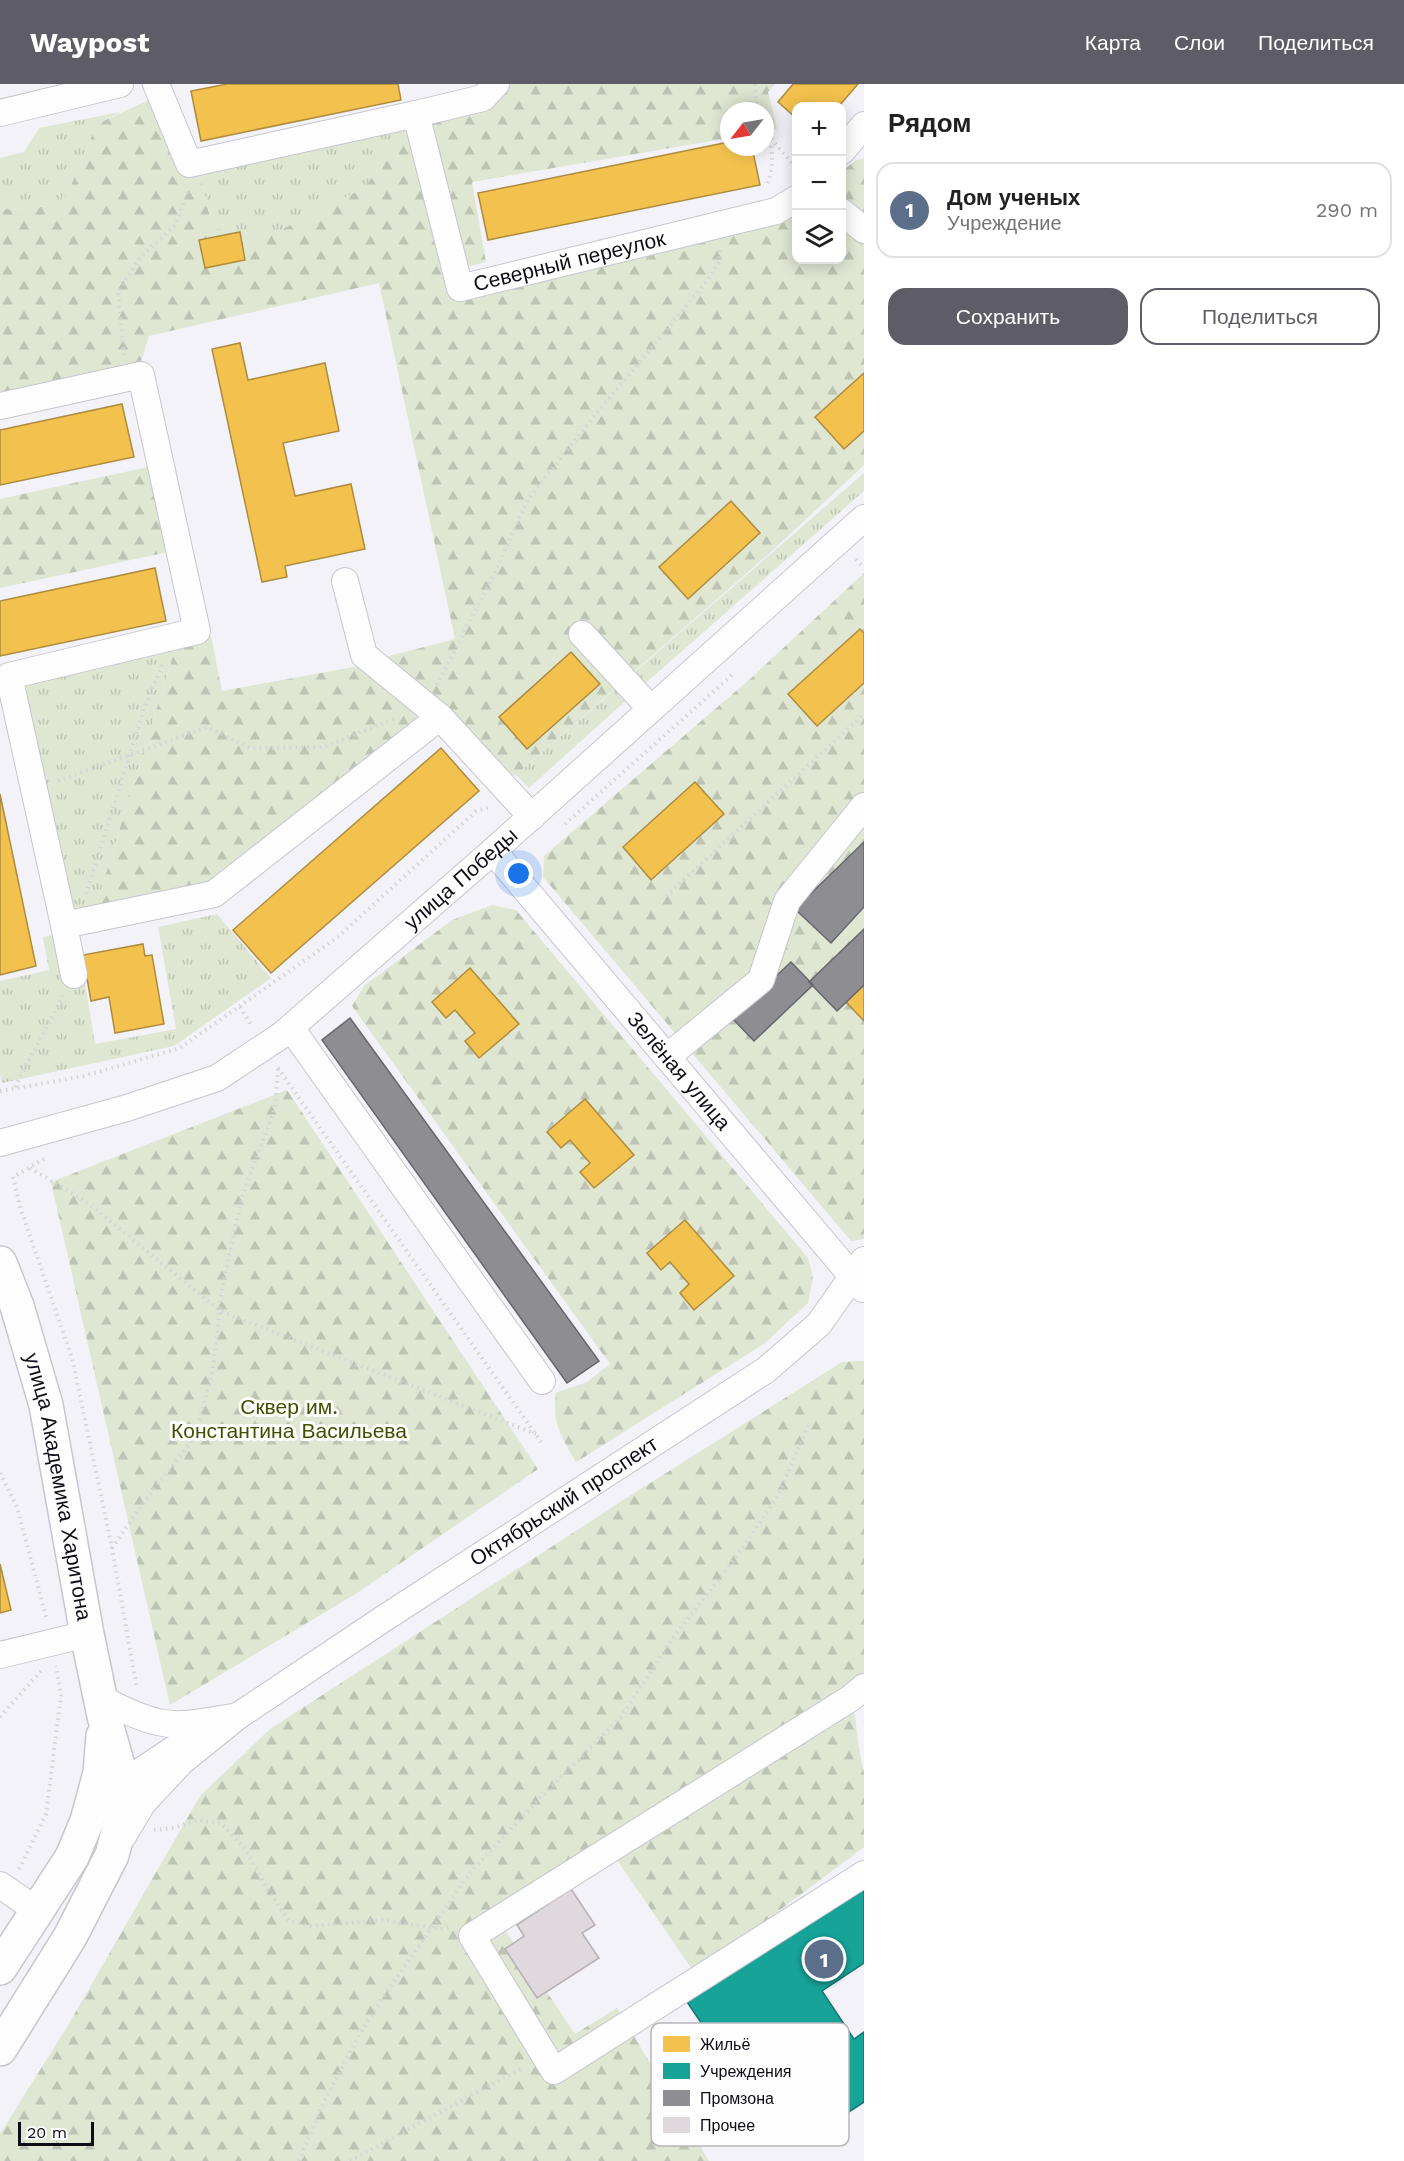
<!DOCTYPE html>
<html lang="ru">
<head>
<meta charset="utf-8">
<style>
  :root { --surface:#fff; --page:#f6f6f6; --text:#202124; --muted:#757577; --line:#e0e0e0; --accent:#5e5c66 }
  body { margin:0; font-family:"Work Sans",sans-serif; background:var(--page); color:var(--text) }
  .controls { position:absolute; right:18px; top:18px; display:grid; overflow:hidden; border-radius:12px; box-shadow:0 3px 15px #0003 }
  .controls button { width:54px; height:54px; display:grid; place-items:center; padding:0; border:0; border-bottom:2px solid var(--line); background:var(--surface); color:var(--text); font:30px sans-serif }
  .compass { position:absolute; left:720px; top:18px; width:54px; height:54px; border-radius:50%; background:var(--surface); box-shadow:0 3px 15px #0003; rotate:239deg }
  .scale { position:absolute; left:18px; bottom:15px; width:76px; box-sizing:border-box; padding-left:6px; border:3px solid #0f0c18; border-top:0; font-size:16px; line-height:21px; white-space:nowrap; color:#0f0c18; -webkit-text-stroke:4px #fdfdfd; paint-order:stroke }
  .you { position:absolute; left:519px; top:790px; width:21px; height:21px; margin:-15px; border:4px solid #fff; border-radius:50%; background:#1a73e8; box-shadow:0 0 0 9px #1a73e833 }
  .badge { display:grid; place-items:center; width:39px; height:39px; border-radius:50%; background:var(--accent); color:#fff; font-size:20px; font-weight:700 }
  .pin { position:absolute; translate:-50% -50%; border:3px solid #fff; box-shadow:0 2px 6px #0006 }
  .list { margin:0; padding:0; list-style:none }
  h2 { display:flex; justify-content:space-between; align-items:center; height:78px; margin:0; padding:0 24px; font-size:26px }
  h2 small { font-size:20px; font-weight:400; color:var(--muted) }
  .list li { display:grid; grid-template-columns:39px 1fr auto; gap:18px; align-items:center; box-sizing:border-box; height:96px; margin:0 12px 12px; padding:0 12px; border:2px solid var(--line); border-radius:18px }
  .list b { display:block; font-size:22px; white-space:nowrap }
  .list p { margin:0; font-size:20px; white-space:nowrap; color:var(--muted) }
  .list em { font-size:20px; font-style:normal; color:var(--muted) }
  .actions { display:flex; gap:12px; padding:18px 24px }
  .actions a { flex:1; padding:14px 0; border:2px solid var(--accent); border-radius:18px; text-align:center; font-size:21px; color:var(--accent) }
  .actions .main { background:var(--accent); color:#fff }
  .icon { flex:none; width:33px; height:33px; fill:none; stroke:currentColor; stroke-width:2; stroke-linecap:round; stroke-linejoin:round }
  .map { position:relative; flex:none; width:864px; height:2077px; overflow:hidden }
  header { display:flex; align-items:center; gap:36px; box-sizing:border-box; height:84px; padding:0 30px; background:var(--accent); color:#fff }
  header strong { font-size:28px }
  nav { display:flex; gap:33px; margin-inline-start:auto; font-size:21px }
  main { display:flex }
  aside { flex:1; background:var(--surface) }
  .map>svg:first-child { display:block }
  .grass { fill:url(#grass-tufts) }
  .forest { fill:url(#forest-firs) }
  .homes { fill:#f2c14e; stroke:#ae8b3e; stroke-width:1.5 }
  .public { fill:#17a398; stroke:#157672; stroke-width:1.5 }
  .industry { fill:#8d8d92; stroke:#67666d; stroke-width:1.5 }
  .building { fill:#dfd8dd; stroke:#b7afb5; stroke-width:1.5 }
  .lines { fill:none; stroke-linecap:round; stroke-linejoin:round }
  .minor-casing { stroke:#c7c6cf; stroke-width:28 }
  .major-casing { stroke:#c7c6cf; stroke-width:36 }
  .path { stroke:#d4d4d6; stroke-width:4; stroke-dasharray:1.5 4.5; stroke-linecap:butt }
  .minor { stroke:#fdfdfe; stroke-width:26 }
  .major { stroke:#fdfdfe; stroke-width:33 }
  .labels { text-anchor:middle; stroke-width:6; stroke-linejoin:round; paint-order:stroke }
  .street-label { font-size:21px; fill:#0f0c18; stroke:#fdfdfd }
  .park-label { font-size:21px; fill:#425000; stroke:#fdfdfd }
  .key { fill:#fdfdfd; stroke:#b6b5b8; stroke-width:1.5 }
  .key-label { font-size:16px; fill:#0f0c18 }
</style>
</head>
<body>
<header>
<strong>Waypost</strong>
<nav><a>Карта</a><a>Слои</a><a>Поделиться</a></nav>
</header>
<main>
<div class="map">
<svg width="864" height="2077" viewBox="0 0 864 2077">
  <defs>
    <pattern id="grass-tufts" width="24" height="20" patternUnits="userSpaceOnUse" patternTransform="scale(1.5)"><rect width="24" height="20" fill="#dfe6d2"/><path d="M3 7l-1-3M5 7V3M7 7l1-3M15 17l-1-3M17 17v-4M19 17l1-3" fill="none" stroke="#bec4b4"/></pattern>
    <pattern id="forest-firs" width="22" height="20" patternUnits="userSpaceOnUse" patternTransform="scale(1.5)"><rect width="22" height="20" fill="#dfe6d2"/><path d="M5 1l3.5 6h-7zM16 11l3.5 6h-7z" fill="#bec4b4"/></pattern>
  </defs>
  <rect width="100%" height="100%" fill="#f2f2f8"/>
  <path class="grass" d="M120,28L97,40L67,111L55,119L31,126L0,125V74L24,68L39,44Z
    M409,44L364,104L267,153L212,144L203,101L193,91Z
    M864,389V407L640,604L629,593Z
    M177,559L95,825L69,829L18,598Z
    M621,600L631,612L529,704L516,691Z
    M217,830L271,894L174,962L2,999L0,990V897L49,886L43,853L76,846L95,960L176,945L158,843Z"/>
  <path class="forest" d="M511,0H775L768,8L777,45L765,47V27H729V54L472,98L486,178L462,184L429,35L490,23Z
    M151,15L182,80L203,101L212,144L267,153L364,104L409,44L452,215L786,137L796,129V176H842V144L864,161V381L772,467L516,691H502L378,575L455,555L379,199L149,252L140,281L0,314V125L31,126L55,119L67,111L97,40Z
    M864,74V133L842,113V87L855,77Z
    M148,383L168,468L0,504V415Z
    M864,489V1155L851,1157L543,793L544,772L750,595Z
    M211,552L222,607L364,581L429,631L210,803L95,825L177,559Z
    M492,821L516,826L808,1174L813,1193L808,1219L765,1259L576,1378C562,1354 551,1338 556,1309L587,1298L610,1280L352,922L364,902L452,836Z
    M287,1006L538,1385L357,1509L170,1621L51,1098Z
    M864,1277V1589L851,1599L859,1665L864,1689V1763L744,1853L691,1884L617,1776L505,1846L575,1950L617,1924L709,2077H0V2050L67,1943L200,1712L270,1645L636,1408L842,1278Z"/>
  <path class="homes" d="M227,0H398L401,16L201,57L191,7Z
    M793,0H858L839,22H796V34L778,18Z
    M729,58V63H752L760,101L488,156L478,109Z
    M240,148L245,176L205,184L199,156Z
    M240,259L248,296L325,279L339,347L283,359L295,412L351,400L365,465L285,482L287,493L262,498L212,265Z
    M864,289V347L844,365L815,333Z
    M122,320L134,373L0,401V346Z
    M731,417L760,449L688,515L659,483Z
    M155,484L166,537L0,572V517Z
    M860,545L864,549V599L817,642L788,610Z
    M571,568L600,600L527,665L499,633Z
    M441,664L479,707L271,889L233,846Z
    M695,698L724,730L651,796L623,763Z
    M0,710L36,882L0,891Z
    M143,860L145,872L152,871L164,940L115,949L109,913L91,917L83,871Z
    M470,884L519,940L479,974L465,957L475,949L455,926L446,934L432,918Z
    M864,901V937L846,918Z
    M585,1015L634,1071L594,1104L580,1088L590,1079L570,1056L561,1064L547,1048Z
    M685,1136L734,1192L694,1226L680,1209L689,1200L670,1178L661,1186L647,1169Z
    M0,1480L11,1526L0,1529Z"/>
  <path class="public" d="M864,1803V1879L822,1907L854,1955L864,1948V2018L823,2045L781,1980L745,2004L683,1912L762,1859L768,1867Z"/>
  <path class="industry" d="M864,758V823L831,859L795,825Z
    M864,845V901L837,927L809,898Z
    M791,878L813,901L754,957L732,934Z
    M350,934L599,1277L567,1299L322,956Z"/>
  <path class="building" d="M571,1805L595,1841L582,1849L599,1874L537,1914L505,1865L524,1852L517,1841Z"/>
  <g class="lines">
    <defs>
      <g id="minor">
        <path d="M156,0L189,80L416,30"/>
        <path id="s1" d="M496,0L483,14L416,30L460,204L776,127L796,115"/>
        <path d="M0,29L120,0"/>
        <path d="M842,67L864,41"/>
        <path d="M842,128L864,146"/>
        <path d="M0,322L141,291L197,547L9,592L64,841L214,810L440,633L532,733"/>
        <path d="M345,497L364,571L440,633"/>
        <path d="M582,550L651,625"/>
        <path id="s2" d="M493,767L863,1205"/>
        <path d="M64,841L74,891"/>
        <path d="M291,944L542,1297"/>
        <path d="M667,973L761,896L787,817L864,722"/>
        <path id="s3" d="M0,1059L127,1024L217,994L282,951L493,767L864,434"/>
        <path d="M0,1571L87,1550"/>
        <path d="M864,1603L851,1614L472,1852L554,1987L864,1790"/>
        <path d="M101,1615C119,1623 138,1634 158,1638C183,1644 212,1636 238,1632"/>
        <path d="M112,1710L123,1699L192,1653"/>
        <path id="s4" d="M123,1752L142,1720L181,1678L238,1632L380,1537L766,1286L819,1240L864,1176"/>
        <path d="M0,1801L38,1827"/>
      </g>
      <g id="major">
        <path id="s5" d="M0,1179L17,1222L46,1321L87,1550L104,1632L123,1699V1729L112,1771L70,1853L0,1965"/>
        <path d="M0,1884L72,1773L87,1737L100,1689L103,1652"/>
      </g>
    </defs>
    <use href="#minor" class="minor-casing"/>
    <use href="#major" class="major-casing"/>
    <path class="path" d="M755,0L757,19L760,27
      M765,39C772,57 776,85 766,102
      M771,55L796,84
      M124,271L118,207L140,174L176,140L189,105
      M856,475L864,484
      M437,601L494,490L529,414L592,335L707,197L720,177V166
      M58,697L207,643L250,664L324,663L394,635
      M565,740L732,591
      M86,810L144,625L162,581
      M666,812L864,630
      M240,923L252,942
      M278,984L541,1358
      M15,1003L63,912
      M0,1007L84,992L180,964L338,853L476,727L490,723
      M44,1075L13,1093L21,1126L72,1274L112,1464L137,1605
      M30,1084L88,1119L220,1227L536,1350
      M0,1389L17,1423L47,1536
      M112,1464L141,1422L195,1353L213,1285L223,1199L242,1113L275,1024L278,984
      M0,1633L41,1587
      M154,1746L174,1744L197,1736L221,1739L245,1765L268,1806L289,1837L311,1842L382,1836L441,1845L449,1843
      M19,1785L46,1730L61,1612L56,1582
      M299,2077L323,2020L358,1953L384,1912L470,1789L537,1717L621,1633L672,1555L734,1476L778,1412L809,1339
      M350,2077L522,1984"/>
    <use href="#minor" class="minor"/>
    <use href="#major" class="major"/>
  </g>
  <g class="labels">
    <g class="street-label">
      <text dy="7" stroke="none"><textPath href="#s1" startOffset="380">Северный переулок</textPath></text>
      <text dy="7" stroke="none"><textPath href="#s3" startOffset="542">улица Победы</textPath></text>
      <text dy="7" stroke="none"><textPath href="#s2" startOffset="288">Зелёная улица</textPath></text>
      <text dy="7" stroke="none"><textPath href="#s5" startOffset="232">улица Академика Харитона</textPath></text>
      <text dy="7" stroke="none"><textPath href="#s4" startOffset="558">Октябрьский проспект</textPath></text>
    </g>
    <g class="park-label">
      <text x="289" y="1330">Сквер им.<tspan x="289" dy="24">Константина Васильева</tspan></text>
    </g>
  </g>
  <rect x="651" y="1939" width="198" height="123" rx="9" class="key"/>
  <rect x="663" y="1952" width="27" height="16" fill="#f2c14e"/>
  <rect x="663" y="1979" width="27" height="16" fill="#17a398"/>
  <rect x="663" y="2006" width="27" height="16" fill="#8d8d92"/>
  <rect x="663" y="2033" width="27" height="16" fill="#dfd8dd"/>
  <g class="key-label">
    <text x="700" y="1966">Жильё</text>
    <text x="700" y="1993">Учреждения</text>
    <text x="700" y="2020">Промзона</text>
    <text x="700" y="2047">Прочее</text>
  </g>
</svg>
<div class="controls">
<button>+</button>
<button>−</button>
<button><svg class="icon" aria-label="layers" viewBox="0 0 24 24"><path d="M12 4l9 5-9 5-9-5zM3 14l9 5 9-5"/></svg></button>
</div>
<svg class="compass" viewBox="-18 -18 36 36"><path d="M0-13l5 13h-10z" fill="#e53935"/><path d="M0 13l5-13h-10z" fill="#757577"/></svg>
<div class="scale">20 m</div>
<div class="you"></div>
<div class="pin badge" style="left:824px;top:1875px;background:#5c6f8a">1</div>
</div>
<aside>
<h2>Рядом<small></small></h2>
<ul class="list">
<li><span class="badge" style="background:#5c6f8a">1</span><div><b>Дом ученых</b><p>Учреждение</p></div><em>290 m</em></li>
</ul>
<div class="actions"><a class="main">Сохранить</a><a>Поделиться</a></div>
</aside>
</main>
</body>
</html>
